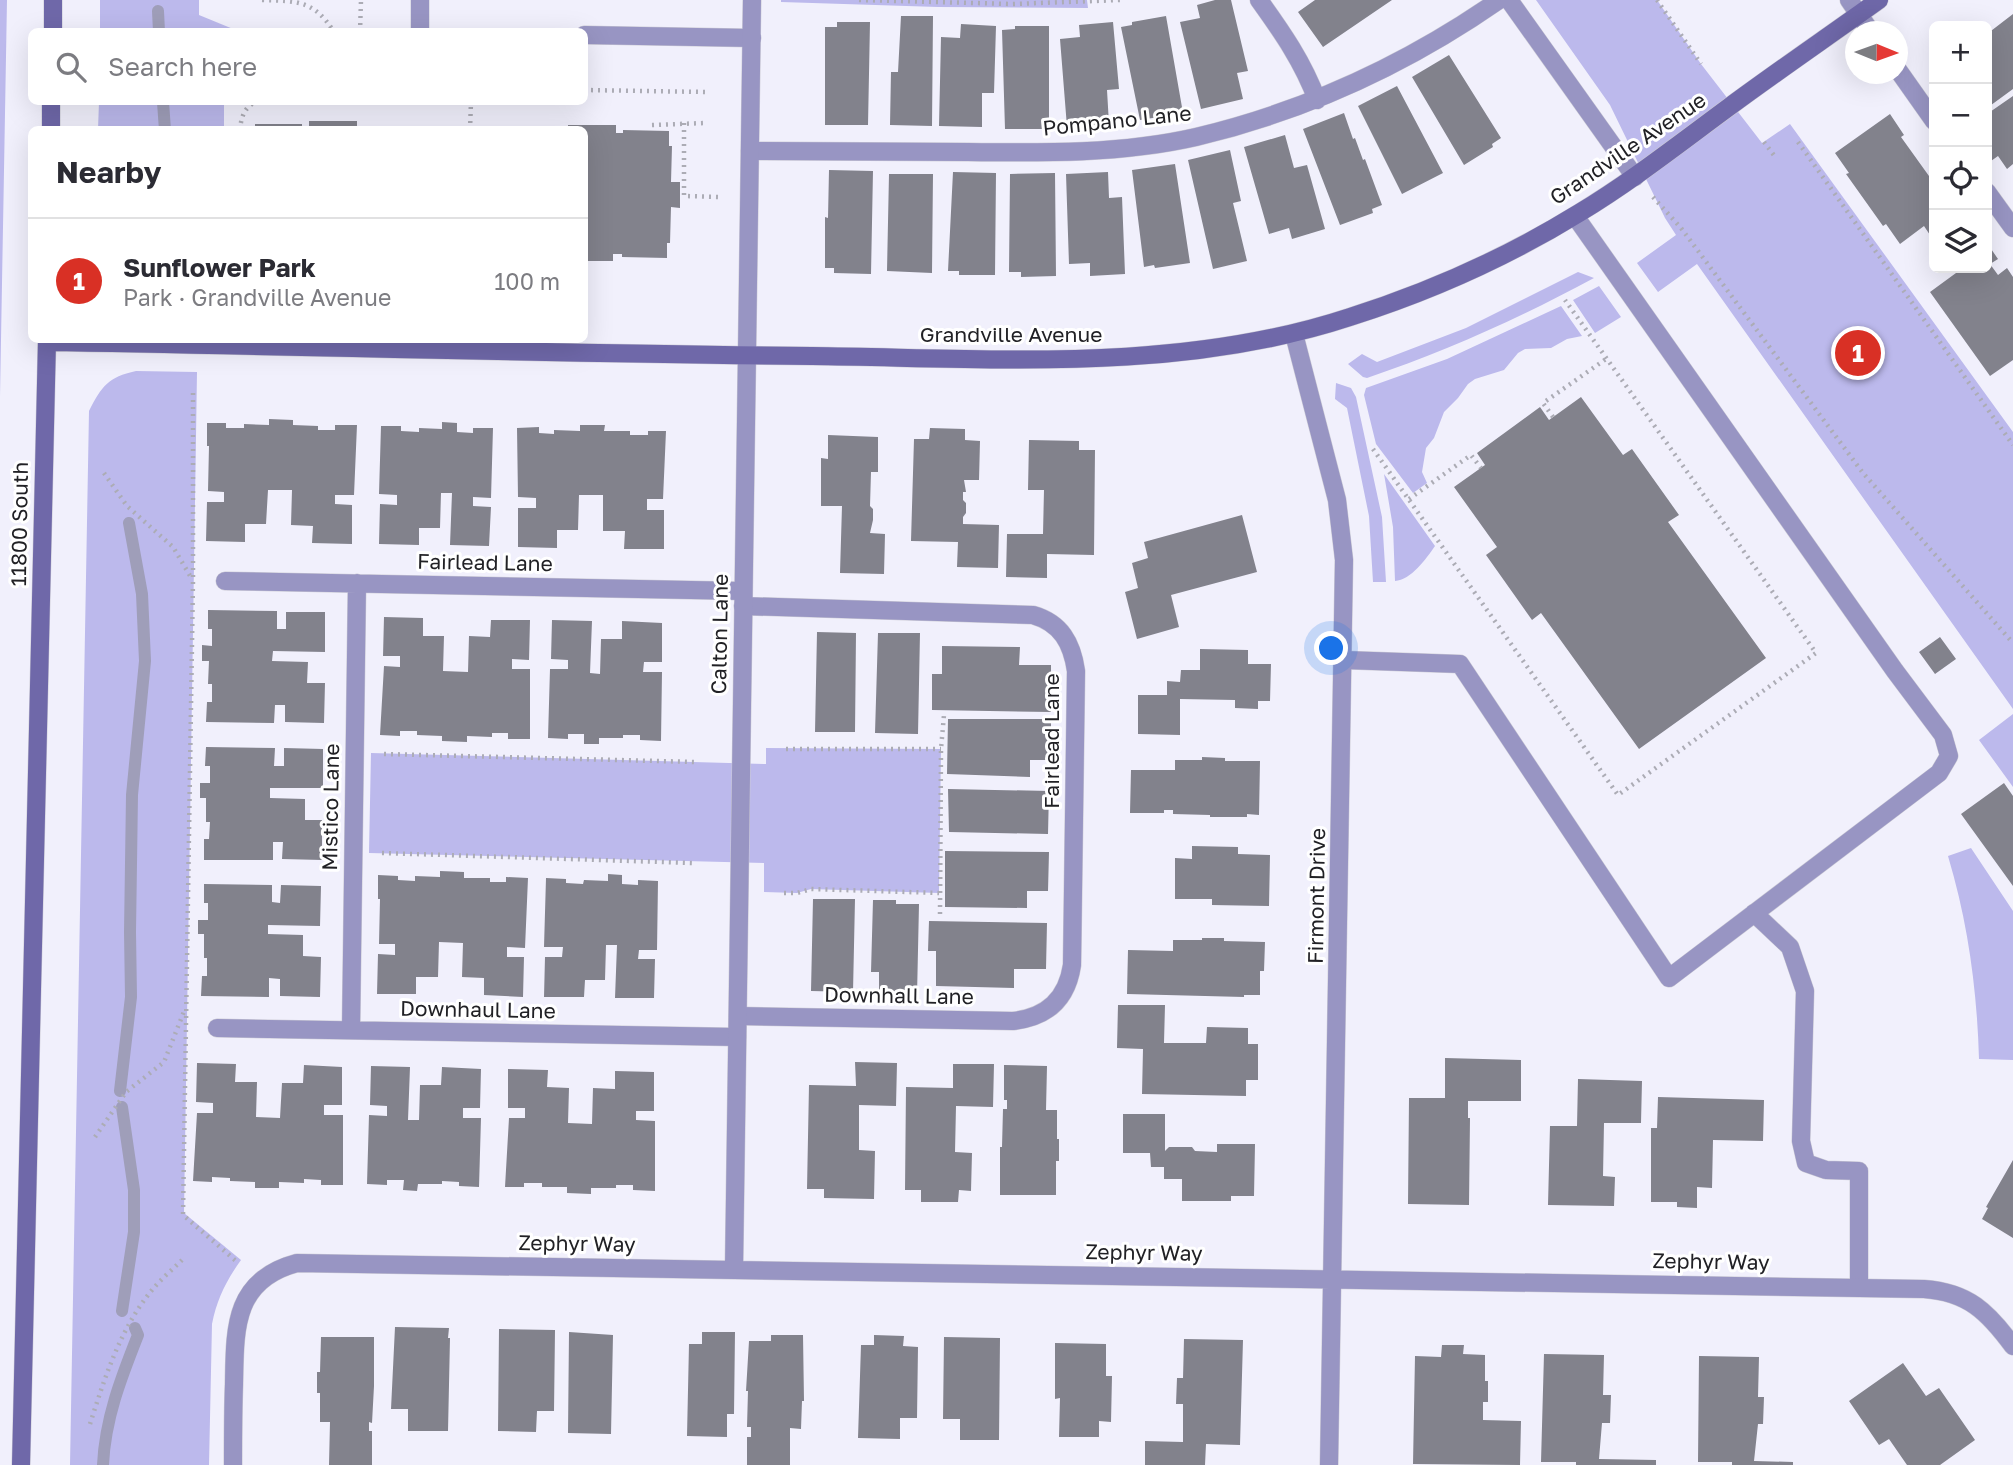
<!DOCTYPE html>
<html lang="en">
<head>
<meta charset="utf-8">
<style>
  :root { --surface:#fff; --page:#f7f7f7; --text:#2b2b33; --muted:#7c7c81; --line:#e1e1e2; --accent:#d93025 }
  body { margin:0; font-family:"Golos Text",sans-serif; background:var(--page); color:var(--text) }
  .controls { position:absolute; right:21px; top:21px; display:grid; overflow:hidden; border-radius:10px; box-shadow:0 7px 28px #0002 }
  .controls button { width:63px; height:63px; display:grid; place-items:center; padding:0; border:0; border-bottom:2px solid var(--line); background:var(--surface); color:var(--text); font:35px sans-serif }
  .compass { position:absolute; left:1845px; top:21px; width:63px; height:63px; border-radius:50%; background:var(--surface); box-shadow:0 7px 28px #0002; rotate:91deg }
  .you { position:absolute; left:1332px; top:649px; width:24px; height:24px; margin:-18px; border:5px solid #fff; border-radius:50%; background:#1a73e8; box-shadow:0 0 0 10px #1a73e833 }
  .badge { display:grid; place-items:center; width:46px; height:46px; border-radius:50%; background:var(--accent); color:#fff; font-size:23px; font-weight:700 }
  .pin { position:absolute; translate:-50% -50%; border:4px solid #fff; box-shadow:0 2px 7px #0006 }
  .list { margin:0; padding:0; list-style:none }
  h2 { display:flex; justify-content:space-between; align-items:center; height:91px; margin:0; padding:0 28px; font-size:30px }
  h2 small { font-size:23px; font-weight:400; color:var(--muted) }
  .list li { display:grid; grid-template-columns:46px 1fr auto; gap:21px; align-items:center; box-sizing:border-box; height:126px; padding:0 28px; border-top:2px solid var(--line) }
  .list b { display:block; font-size:26px; white-space:nowrap }
  .list p { margin:0; font-size:23px; white-space:nowrap; color:var(--muted) }
  .list em { font-size:23px; font-style:normal; color:var(--muted) }
  .icon { flex:none; width:38px; height:38px; fill:none; stroke:currentColor; stroke-width:2; stroke-linecap:round; stroke-linejoin:round }
  .map { position:relative; flex:none; width:2013px; height:1465px; overflow:hidden }
  .search { position:absolute; background:var(--surface); box-shadow:0 7px 28px #0002; left:28px; top:28px; width:560px; height:77px; display:flex; align-items:center; gap:18px; box-sizing:border-box; padding:0 24px; border-radius:10px; color:var(--muted); font-size:26px }
  .panel { position:absolute; background:var(--surface); box-shadow:0 7px 28px #0002; left:28px; top:126px; width:560px; height:217px; border-radius:10px }
  .map>svg:first-child { display:block }
  .green { fill:#bcb9ec }
  .lines { fill:none; stroke-linecap:round; stroke-linejoin:round }
  .stream { stroke:#9f9eb9; stroke-width:12 }
  .building { fill:#82828c }
  .lane-casing { stroke:#cccbd5; stroke-width:19 }
  .street-casing { stroke:#cccbd5; stroke-width:19 }
  .secondary-casing { stroke:#cccbd5; stroke-width:19 }
  .path { stroke:#acacb5; stroke-width:4.5; stroke-dasharray:2 5; stroke-linecap:butt }
  .lane { stroke:#9895c3; stroke-width:18 }
  .street { stroke:#9895c3; stroke-width:18 }
  .secondary { stroke:#6f68a9; stroke-width:18 }
  .labels { text-anchor:middle; stroke-width:6; stroke-linejoin:round; paint-order:stroke }
  .street-label { font-size:21px; fill:#212125; stroke:#fff }
</style>
</head>
<body>
<div class="map">
<svg width="2013" height="1465" viewBox="0 0 2013 1465">
  <rect width="100%" height="100%" fill="#f1f0fc"/>
  <path class="green" d="M0,0H7L0,397Z
    M100,0H199V15L238,31H100Z
    M781,0H1087L1088,8L938,7L781,2Z
    M1536,0H1657L1701,64L1762,143L1790,124L2013,432V709L1697,264L1658,292L1637,263L1676,235L1665,218L1610,105Z
    M99,102H224V129H98Z
    M1578,272L1594,278C1520,318 1446,351 1367,378L1363,377L1348,364L1362,354L1377,362L1466,328Z
    M1599,286L1621,317L1595,333L1573,300Z
    M1561,306L1582,336L1567,339L1551,348L1525,349L1518,353L1504,370L1475,379L1468,384L1458,398L1444,412L1434,438L1426,448L1422,472L1427,483L1413,493L1376,444L1364,395L1366,388L1447,359Z
    M136,371L197,372L184,1213L241,1260C226,1281 217,1299 212,1324L209,1465H70L89,411C102,386 108,377 136,371Z
    M1336,383L1351,388L1356,397L1382,517L1386,582H1373L1369,516L1347,408L1335,399Z
    M1384,474L1435,546C1426,559 1411,580 1395,581L1393,527Z
    M2013,714V787L1979,740Z
    M766,748L941,749L939,893L811,889L797,893L764,892V863L369,853L371,753L766,764Z
    M1971,848L2013,911V1060L1979,1059C1977,989 1968,923 1948,856Z"/>
  <g class="lines">
    <path class="stream" d="M158,11L159,32
      M163,102L165,130
      M120,1091L131,997L130,932L132,795L145,661L142,594L129,523
      M122,1107L134,1190V1232L122,1311
      M103,1465C105,1419 121,1378 138,1335L135,1328"/>
  </g>
  <path class="building" d="M1215,0H1231L1248,71L1237,73L1243,99L1201,109L1180,22L1200,18L1197,5Z
    M1315,0H1392L1323,47L1298,12Z
    M2013,14V89L1987,108V34Z
    M901,16H933L932,126L890,125L891,72H898Z
    M1166,16L1183,113L1140,120L1121,27L1132,25V22Z
    M837,22H870L868,125H825V27H837Z
    M1113,22L1119,89L1107,90L1109,124L1067,127L1060,39L1080,37L1079,25Z
    M961,24L996,26L994,93H982V127L939,126L941,37L960,38Z
    M1015,26H1049V129H1005L1002,30L1015,29Z
    M1449,55L1501,138L1492,144L1493,147L1464,165L1412,77Z
    M1397,86L1443,173L1402,194L1358,106Z
    M2013,96V164L2007,169L1998,156L1991,161L1987,155V114Z
    M1344,113L1353,139L1355,138L1363,160L1365,159L1382,205L1372,209L1373,213L1340,225L1303,129Z
    M1890,114L1904,135L1901,137L1934,183V241L1924,226L1900,244L1886,224L1883,226L1846,174L1849,173L1835,153Z
    M309,121H357V130H309Z
    M255,124H302V130H255Z
    M568,125H616V133H623V130L669,131V146H672L671,182H680V208L671,207L670,243H667V258L622,257V254H613V261H584V130H568Z
    M364,126L409,127V130H364Z
    M1285,135L1294,168L1307,165L1325,229L1292,239L1289,228L1269,234L1244,147Z
    M1230,150L1241,201L1233,203L1247,261L1213,269L1188,160Z
    M1175,164L1190,263L1155,268L1154,265L1144,267L1132,170Z
    M829,170L873,171L871,274L834,273V268H825V217L828,218Z
    M953,172L996,173L995,275H959V271H948Z
    M1108,172L1109,198L1122,197L1125,274L1090,276V263L1069,264L1066,174Z
    M1055,173L1056,276L1021,277V272H1009L1010,174Z
    M889,174H933L932,273L887,271Z
    M1987,243L1998,259L1990,264L1998,275L2007,268L2013,277V360L1990,376L1930,292L1956,273L1953,268H1987Z
    M1581,397L1623,455L1632,449L1679,515L1668,522L1766,658L1639,749L1541,613L1532,620L1486,555L1497,547L1454,487L1485,465L1477,453L1540,407L1549,420Z
    M269,419L293,420V425L318,426V430H335V425H357L354,495H335V504L352,505V544L312,543L313,526L291,525L292,490H268L266,524H245V542L206,541L207,502H224V492L208,491L209,446H207V423H226V428H244V424L269,425Z
    M442,422L457,423V432L473,433V428H493L491,498L473,497V506L491,507L489,546L450,545L452,493H441L440,528H419V545L379,544L380,504L397,505V495L379,494L381,426H401V431L419,432V428L442,429Z
    M580,425H605L604,431H630V435H648V431H666L663,499H647V510H664V549H624L625,531H603V495H579L578,530H557V548L518,547V508H536V498L518,497L517,428L539,427V433L554,434V430L580,431Z
    M930,428L965,429V440L980,441L979,480H964L966,492H963V500L966,503V513L963,517V524L999,525L998,568L957,567L958,542L911,541L914,439H929Z
    M828,435L878,437V472H871L870,506L873,509V520L870,533L885,534L884,574L840,573L842,506H821V458L828,459Z
    M1029,440L1079,441V450H1095L1094,555L1047,554V578L1006,577L1007,534H1043L1044,490H1028Z
    M1242,515L1257,572L1171,595L1179,627L1137,639L1125,592L1138,588L1132,563L1148,558L1144,542Z
    M208,610L277,611V629H286V612H325V652L273,651L272,661L308,662L307,683H325L324,723L285,722V705H275L274,723L206,722L207,702H212V684H208L209,661H202V645L212,646V629H208Z
    M384,617L423,618V636H444L443,671L468,672L469,636L490,637L491,620H530L529,660L512,659V669H530V739H508V733H492V737L467,736V742L442,741V736L417,735V731H400V736L380,735L384,666L400,667V656H383Z
    M552,620L592,621L590,673L600,674L601,639H622V621L662,623V662H644L643,672H662L661,741L640,740V735H623V738H599V744H584V734H568V739L548,738L550,669H568V660L551,659Z
    M817,632L856,633L855,732H815Z
    M878,633H920L918,734L875,733Z
    M1940,637L1956,659L1935,674L1919,652Z
    M942,646L1020,647L1019,665H1051V712L932,710V674H942Z
    M1200,649L1248,650V664H1271L1270,701H1258V709L1235,708V700L1180,699V735L1138,734V695H1167V681L1180,682L1181,670H1200Z
    M948,719H1051V760H1030V777L947,774Z
    M206,747L275,748L274,766H284V748L323,749V788H270V798L305,799V820H322V860L282,859L283,842H273V860H204V839H209L210,822H206V798H200V783H210V766H205Z
    M1202,757L1225,758V761H1260L1259,815L1247,814V817H1210V815L1173,814V810H1164V813H1130L1131,770H1175V760H1202Z
    M2004,783L2013,796V886L1961,814Z
    M948,789L1049,791L1048,834L949,832Z
    M1192,846L1238,847V854L1270,855L1269,906L1212,905V899H1175V858L1192,859Z
    M945,851L1049,852L1048,891H1027V908L945,907Z
    M440,871L464,872V878H490V882H506V877L528,878L525,948L507,947V957H524L523,997L484,995V978L462,977L463,943L439,942L438,977H416V994H377L378,954L395,955V944H379L380,899H378V875L398,876V880L415,881V876L440,877Z
    M608,874L622,875V884L638,885V880L658,881L657,950H639L638,959H655L654,998H615L617,945H606L605,980H585L584,997H544L545,957H562L563,947H544L546,878L566,879V883L583,884L584,880L608,881Z
    M204,884L272,885V902L280,903L281,885L321,886L320,926L268,925V934L303,935V956L321,957L320,997L280,996V979L269,978V997L201,996L202,976H207V958H204V934H198V920H208V903H204Z
    M813,899H855L853,992L811,991Z
    M873,900H896V904H919L917,996L879,995V972H871Z
    M929,921L1047,923L1046,969H1014V988L936,986V951H928Z
    M1202,938H1224V941L1265,942L1264,971H1260V995H1244V997L1127,994L1128,950L1173,951V940H1202Z
    M1118,1005H1165L1164,1043H1206L1207,1027L1248,1028V1044H1258V1080H1246V1096L1142,1094L1143,1049L1117,1048Z
    M1445,1058L1521,1060V1101H1468V1118H1470L1469,1205L1408,1204L1409,1098H1445Z
    M855,1062L897,1063L896,1106L859,1105V1150L875,1151L874,1199L824,1198V1189H807L809,1085L856,1086Z
    M197,1063L236,1064L235,1082H257L256,1117L280,1118L282,1083H303L304,1065L342,1067V1105H324V1115H343V1185H321V1180L304,1179V1183L279,1182V1188H255V1182L230,1181V1178L212,1177V1182L193,1181L197,1113H213V1103L196,1102Z
    M953,1064H994L993,1107L956,1106L955,1152L972,1153L971,1191L959,1190L958,1202H921V1190H905L906,1087L953,1088Z
    M1004,1065L1047,1066L1046,1110H1057V1139H1059V1161H1056V1195H1000V1147H1002L1003,1109H1007V1100H1004Z
    M371,1066L410,1067L408,1120H419L420,1085H441L442,1067L481,1069L480,1108H463V1118H481L479,1187L459,1186V1182L442,1181V1184H418L417,1191L403,1190L404,1180H387V1185L367,1184L369,1115L387,1116V1106L370,1105Z
    M508,1069L548,1070L547,1087L569,1088L568,1123L592,1124L593,1088L615,1089V1071L654,1072V1111H636V1120L655,1121V1191L633,1190V1185H616V1188H591V1194L567,1193V1187H542V1183H524V1187H505L509,1118H525V1108H508Z
    M1578,1079L1642,1081L1641,1123H1604L1603,1176L1615,1177L1614,1206L1548,1205L1550,1126H1577Z
    M1658,1097L1764,1100L1763,1141L1713,1140L1712,1188L1697,1187V1208L1677,1207V1202H1651V1128H1657Z
    M1123,1114H1165V1151L1169,1147H1192L1195,1151L1217,1152V1144H1255L1254,1196H1231V1201H1182V1179H1164V1167H1151L1150,1153H1123Z
    M2013,1160V1238L1982,1219L1988,1208L1986,1207Z
    M395,1327L449,1328L448,1338H450L448,1431H408V1409H391Z
    M499,1329L555,1330L554,1411H537L536,1432L498,1431Z
    M569,1332L613,1335L611,1434L568,1433Z
    M702,1332H735L734,1414H727V1437L687,1436L689,1344H702Z
    M771,1335H803L804,1401H802L801,1429L790,1428V1465H747V1437H751V1427H747L748,1391H746L749,1341H771Z
    M874,1335L904,1336L903,1346L918,1347L917,1418H900V1439L858,1438L861,1345H874Z
    M321,1337H374V1386L372,1423L369,1422V1431H372V1465H329L330,1422H320V1393H317V1372H320Z
    M944,1337L1000,1338L999,1440H960V1419H943Z
    M1184,1339L1243,1340L1240,1445L1206,1444L1205,1465H1145V1441L1183,1442V1404H1176L1177,1378H1183Z
    M1055,1343L1106,1344V1376H1112L1111,1422L1099,1421V1437H1059L1060,1398L1055,1399Z
    M1442,1345H1464L1463,1354L1485,1355V1381H1488V1402H1483V1420L1521,1421L1520,1465L1413,1464L1415,1356L1441,1357Z
    M1544,1354L1604,1355L1603,1395H1611L1610,1423H1602L1599,1459L1656,1460V1465H1576V1462H1541Z
    M1699,1356L1759,1357L1758,1397H1764L1763,1424H1758L1754,1461L1793,1462V1465H1732V1462H1698Z
    M1903,1363L1926,1396L1939,1388L1975,1440L1940,1465H1907L1889,1439L1879,1445L1849,1401Z"/>
  <g class="lines">
    <defs>
      <path id="lane" d="M1259,0C1282,32 1303,62 1317,100
        M1849,0L1871,32
        M420,32V0
        M584,35L752,38
        M1898,70L1934,121
        M750,151C822,151 895,152 968,152C1043,153 1122,154 1196,137C1305,111 1407,64 1499,0
        M1987,192L2013,228
        M225,581L743,591
        M1344,660L1460,664L1669,978L1939,773L1949,756L1943,735L1895,671L1575,216
        M1754,913L1790,947L1805,991L1801,1141L1806,1163L1826,1170L1859,1171V1287
        M738,1016L1013,1021C1047,1017 1067,999 1072,965L1076,671C1072,643 1061,623 1033,615L743,606
        M217,1028L737,1037
        M351,1030L357,583"/>
      <path id="street" d="M1509,0L1635,177
        M1294,334L1337,500L1344,560L1329,1465
        M734,1269L752,0
        M233,1465C233,1438 233,1411 234,1384C235,1329 233,1280 297,1263L1924,1289C1968,1292 1988,1312 2013,1346"/>
      <path id="secondary" d="M53,32V0
        M51,130V102
        M47,342C302,346 557,354 812,356C991,358 1177,374 1350,317C1429,292 1509,256 1579,213C1632,181 1680,143 1729,107C1779,70 1829,36 1879,0
        M21,1465L47,340"/>
    </defs>
    <use href="#lane" class="lane-casing"/>
    <use href="#street" class="street-casing"/>
    <use href="#secondary" class="secondary-casing"/>
    <path class="path" d="M262,0C297,1 314,0 334,32
      M859,0L1012,4L1121,0
      M1657,0L1701,64
      M360,32L361,0
      M584,90L706,92
      M684,123V196L720,197
      M652,125L705,123
      M240,130C241,118 244,107 256,102
      M470,130L471,102
      M1764,142L1776,158
      M1798,142L2013,445
      M1653,197L1681,228L1863,473L2013,643
      M193,393V580L183,1215L236,1261
      M1553,417L1543,403L1606,359
      M1373,449L1618,795L1816,653L1565,300
      M104,473L127,506L173,547L192,579
      M1409,499L1471,455L1481,468
      M786,749H941
      M384,754L696,762
      M382,853L693,863
      M784,893H797L811,889L939,893
      M940,914L941,749L944,715
      M95,1137L126,1092L164,1062L185,1009
      M90,1424C105,1377 120,1329 152,1290C161,1279 173,1269 183,1259"/>
    <use href="#lane" class="lane"/>
    <use href="#street" class="street"/>
    <use href="#secondary" class="secondary"/>
  </g>
  <g class="labels">
    <g class="street-label">
      <text transform="translate(1117 121) rotate(-6)" y="7">Pompano Lane</text>
      <text transform="translate(1628 149) rotate(-34)" y="7">Grandville Avenue</text>
      <text x="1011" y="342">Grandville Avenue</text>
      <text transform="translate(20 524) rotate(-89)" y="7">11800 South</text>
      <text transform="translate(485 563) rotate(1)" y="7">Fairlead Lane</text>
      <text transform="translate(720 634) rotate(-89)" y="7">Calton Lane</text>
      <text transform="translate(1052 741) rotate(-90)" y="7">Fairlead Lane</text>
      <text transform="translate(331 807) rotate(-89)" y="7">Mistico Lane</text>
      <text transform="translate(1317 896) rotate(-89)" y="7">Firmont Drive</text>
      <text transform="translate(899 996) rotate(1)" y="7">Downhall Lane</text>
      <text transform="translate(478 1010) rotate(1)" y="7">Downhaul Lane</text>
      <text transform="translate(577 1244) rotate(1)" y="7">Zephyr Way</text>
      <text transform="translate(1144 1253) rotate(1)" y="7">Zephyr Way</text>
      <text transform="translate(1711 1262) rotate(1)" y="7">Zephyr Way</text>
    </g>
  </g>
</svg>
<div class="controls">
<button>+</button>
<button>−</button>
<button><svg class="icon" aria-label="locate" viewBox="0 0 24 24"><circle cx="12" cy="12" r="6"/><path d="M12 2v4M12 18v4M2 12h4M18 12h4"/></svg></button>
<button><svg class="icon" aria-label="layers" viewBox="0 0 24 24"><path d="M12 4l9 5-9 5-9-5zM3 14l9 5 9-5"/></svg></button>
</div>
<svg class="compass" viewBox="-18 -18 36 36"><path d="M0-13l5 13h-10z" fill="#e53935"/><path d="M0 13l5-13h-10z" fill="#7c7c81"/></svg>
<div class="you"></div>
<div class="pin badge" style="left:1858px;top:353px">1</div>
<div class="search"><svg class="icon" aria-label="search" viewBox="0 0 24 24"><circle cx="10" cy="10" r="6"/><path d="M15 15l6 6"/></svg>Search here</div>
<section class="panel">
<h2>Nearby<small></small></h2>
<ul class="list">
<li><span class="badge">1</span><div><b>Sunflower Park</b><p>Park · Grandville Avenue</p></div><em>100 m</em></li>
</ul>
</section>
</div>
</body>
</html>
